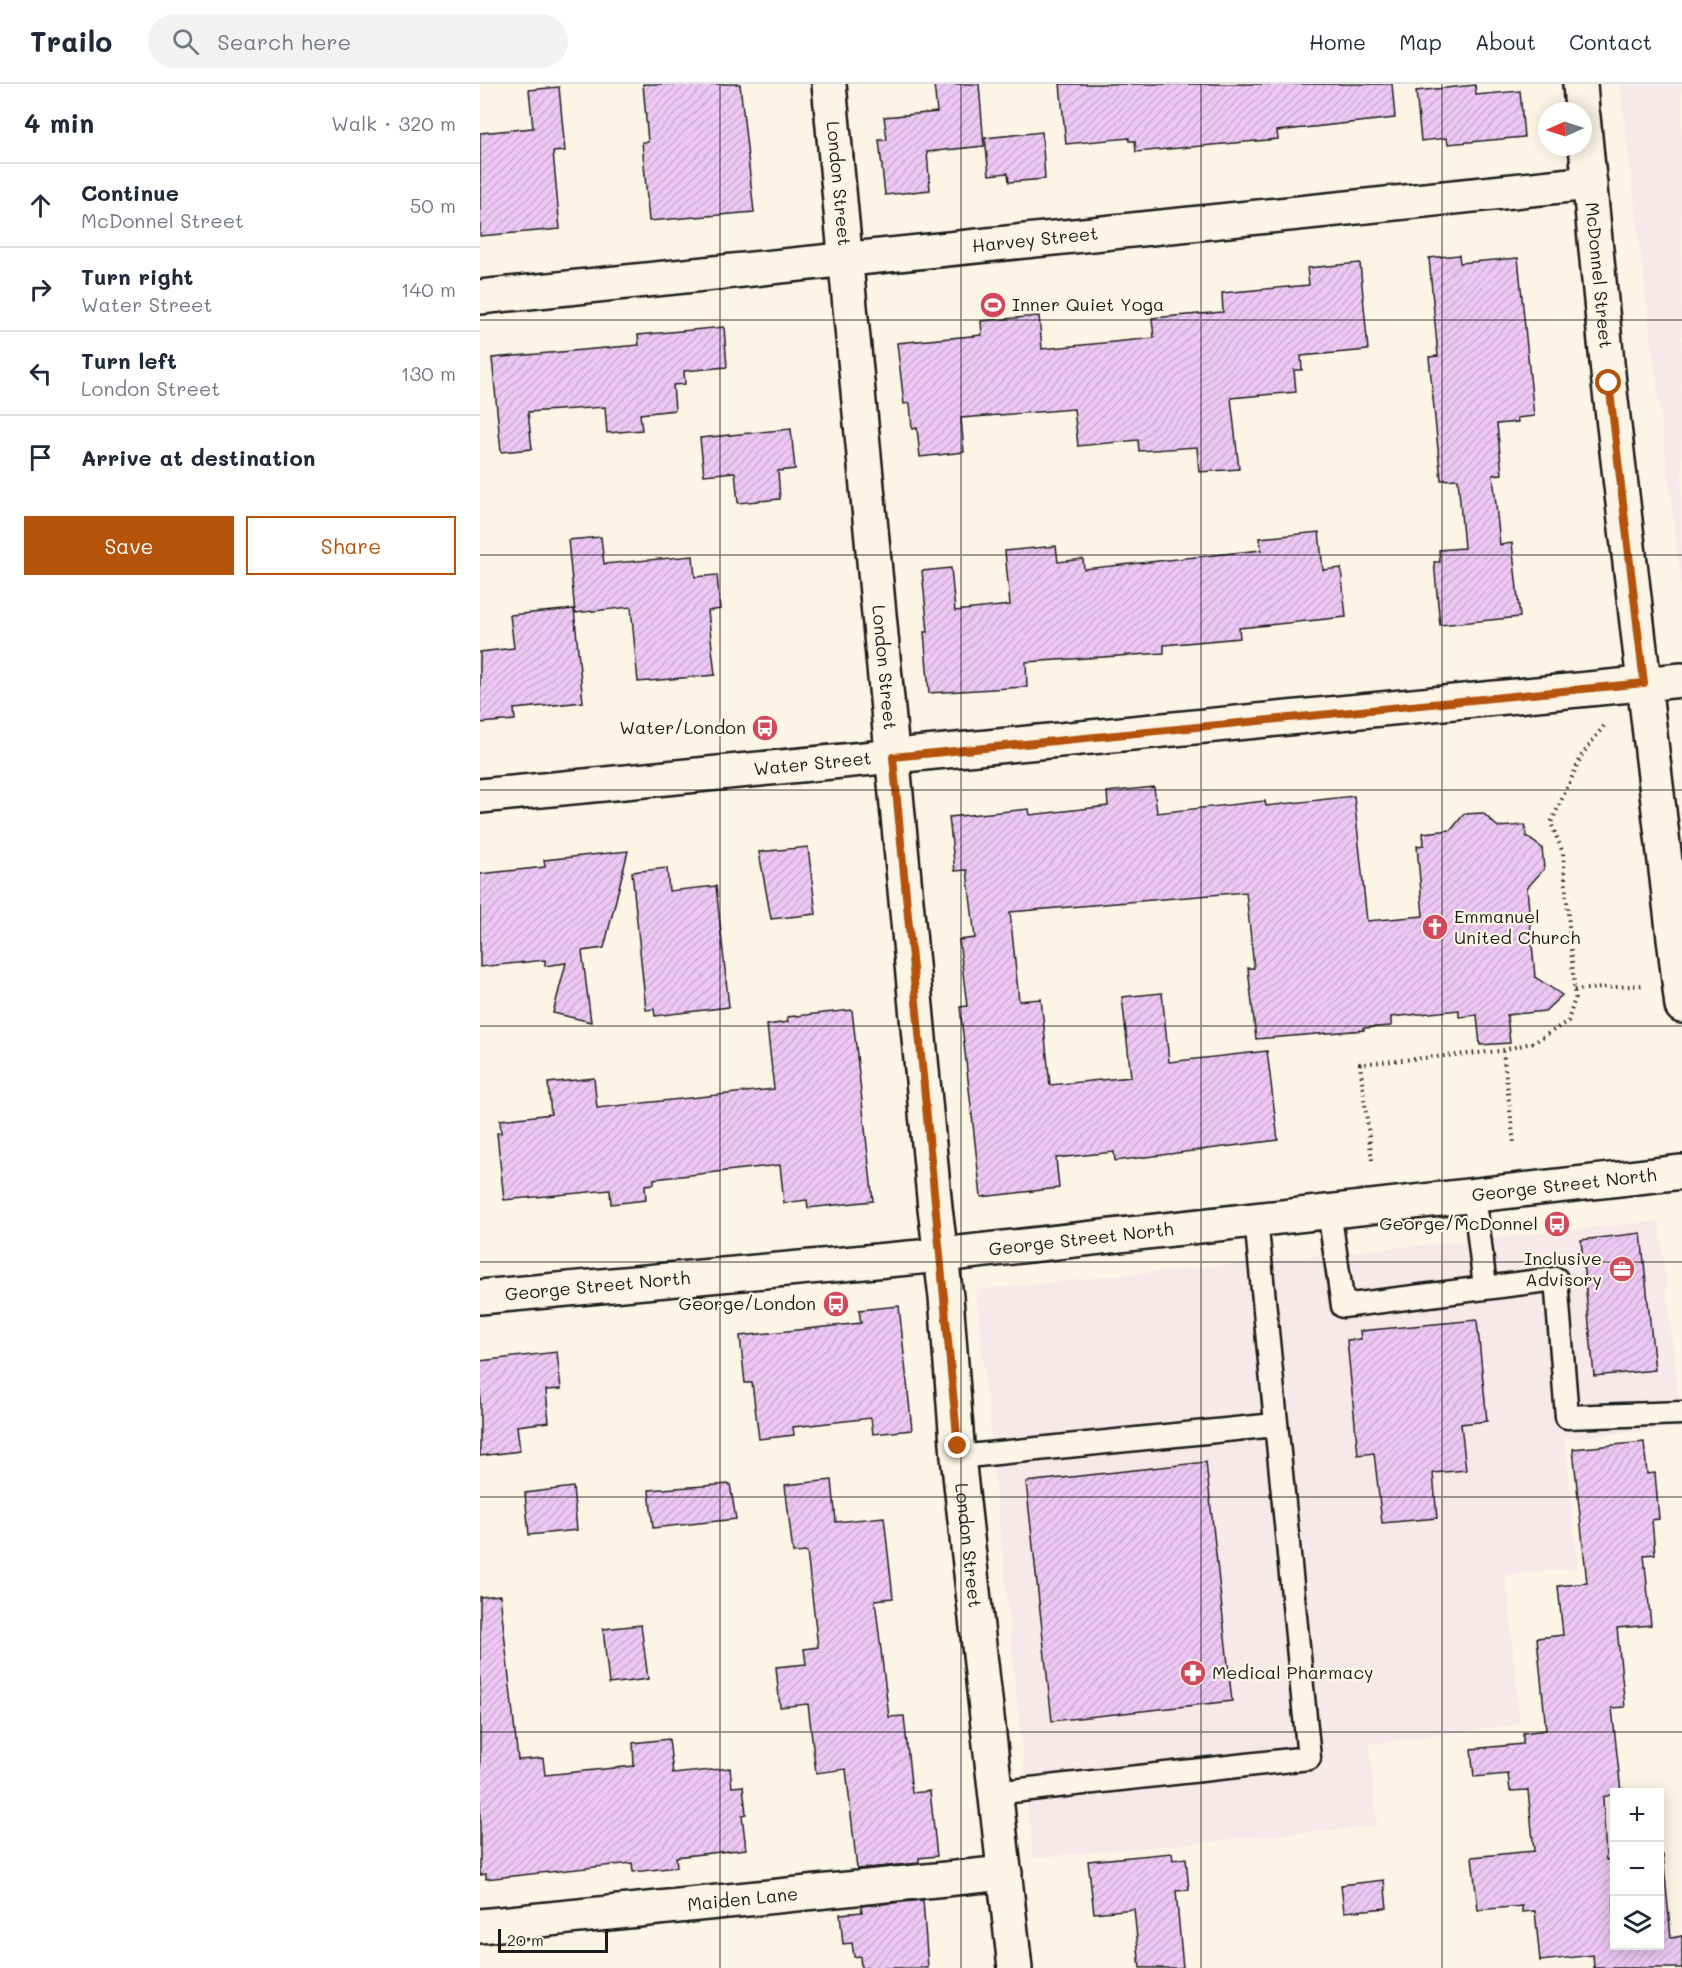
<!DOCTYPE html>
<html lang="en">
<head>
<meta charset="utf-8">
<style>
  :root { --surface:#fff; --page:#f2f2f3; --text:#1f2937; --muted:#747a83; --line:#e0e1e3; --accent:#b45309 }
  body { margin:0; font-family:Mali,sans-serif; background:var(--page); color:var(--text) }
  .controls { position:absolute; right:18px; bottom:18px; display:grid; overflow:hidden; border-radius:0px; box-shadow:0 3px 15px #0003 }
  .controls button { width:54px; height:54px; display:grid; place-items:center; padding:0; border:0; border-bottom:2px solid var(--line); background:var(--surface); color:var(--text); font:30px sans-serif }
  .compass { position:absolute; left:1058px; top:18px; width:54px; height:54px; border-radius:50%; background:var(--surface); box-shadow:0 3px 15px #0003; rotate:267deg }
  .scale { position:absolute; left:18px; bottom:15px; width:110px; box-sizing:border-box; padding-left:6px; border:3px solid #1c1c1c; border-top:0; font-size:16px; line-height:21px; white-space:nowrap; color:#1c1c1c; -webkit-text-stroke:4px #fcf5e5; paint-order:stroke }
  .stop { position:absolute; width:18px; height:18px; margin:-14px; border:4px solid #b45309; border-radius:50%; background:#fff }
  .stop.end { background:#b45309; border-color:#fff; box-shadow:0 2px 6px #0008 }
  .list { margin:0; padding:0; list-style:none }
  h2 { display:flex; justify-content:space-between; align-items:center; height:78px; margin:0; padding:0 24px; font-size:26px }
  h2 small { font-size:20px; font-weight:400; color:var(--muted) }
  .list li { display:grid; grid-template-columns:39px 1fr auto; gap:18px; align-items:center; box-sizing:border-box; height:84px; padding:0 24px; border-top:2px solid var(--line) }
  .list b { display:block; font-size:22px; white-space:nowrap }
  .list p { margin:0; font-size:20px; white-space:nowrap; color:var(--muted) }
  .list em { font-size:20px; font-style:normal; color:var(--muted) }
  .actions { display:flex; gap:12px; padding:18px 24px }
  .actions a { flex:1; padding:14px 0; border:2px solid var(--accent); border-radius:0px; text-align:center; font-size:21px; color:var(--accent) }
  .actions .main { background:var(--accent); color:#fff }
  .icon { flex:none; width:33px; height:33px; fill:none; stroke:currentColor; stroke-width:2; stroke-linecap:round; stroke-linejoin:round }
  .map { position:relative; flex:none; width:1202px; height:1884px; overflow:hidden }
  header { display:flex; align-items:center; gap:36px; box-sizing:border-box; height:84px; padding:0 30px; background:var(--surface); border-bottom:2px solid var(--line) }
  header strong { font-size:28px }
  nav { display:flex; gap:33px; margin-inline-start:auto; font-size:21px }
  .search { width:420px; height:54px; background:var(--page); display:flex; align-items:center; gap:15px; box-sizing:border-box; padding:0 21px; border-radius:33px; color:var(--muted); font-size:22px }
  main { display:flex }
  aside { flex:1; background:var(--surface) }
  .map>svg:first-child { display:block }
  .built { fill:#f7e8e9 }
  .building { fill:url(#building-hatch); stroke:#1c1c1c; stroke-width:1.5 }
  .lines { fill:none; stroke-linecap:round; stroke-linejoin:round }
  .lane-casing { stroke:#1c1c1c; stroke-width:27 }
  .street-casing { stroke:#1c1c1c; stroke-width:38 }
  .secondary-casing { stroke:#1c1c1c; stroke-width:38 }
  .path { stroke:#1c1c1c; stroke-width:4; stroke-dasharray:1.5 4.5; stroke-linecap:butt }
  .lane { stroke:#fcf5e5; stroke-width:22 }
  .street { stroke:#fcf5e5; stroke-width:33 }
  .secondary { stroke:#fcf5e5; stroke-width:33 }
  .route { stroke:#b45309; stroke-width:8 }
  .grid { fill:none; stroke:#1c1c1c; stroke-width:1.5; stroke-opacity:0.55 }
  .labels { text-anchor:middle; stroke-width:4.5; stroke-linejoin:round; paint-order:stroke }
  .street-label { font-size:18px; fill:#1c1c1c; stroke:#fcf5e5 }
  .poi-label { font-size:18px; fill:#1c1c1c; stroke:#fcf5e5; text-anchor:end }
</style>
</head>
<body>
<header>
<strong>Trailo</strong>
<div class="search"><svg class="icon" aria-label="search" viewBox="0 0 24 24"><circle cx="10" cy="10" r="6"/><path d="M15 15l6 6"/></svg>Search here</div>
<nav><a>Home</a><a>Map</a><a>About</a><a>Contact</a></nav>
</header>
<main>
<aside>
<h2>4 min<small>Walk · 320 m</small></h2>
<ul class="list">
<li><svg class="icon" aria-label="ahead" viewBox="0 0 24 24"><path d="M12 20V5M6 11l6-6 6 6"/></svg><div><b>Continue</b><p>McDonnel Street</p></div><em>50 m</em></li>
<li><svg class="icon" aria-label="right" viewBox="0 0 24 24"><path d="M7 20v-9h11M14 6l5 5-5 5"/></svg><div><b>Turn right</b><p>Water Street</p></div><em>140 m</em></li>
<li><svg class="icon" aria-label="left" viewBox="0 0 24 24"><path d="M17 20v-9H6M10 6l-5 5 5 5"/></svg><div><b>Turn left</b><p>London Street</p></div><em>130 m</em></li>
<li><svg class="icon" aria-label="arrive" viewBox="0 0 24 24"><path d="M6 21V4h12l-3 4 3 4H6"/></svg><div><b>Arrive at destination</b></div></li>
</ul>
<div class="actions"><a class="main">Save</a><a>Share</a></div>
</aside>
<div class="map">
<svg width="1202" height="1884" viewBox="0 0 1202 1884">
  <defs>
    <pattern id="building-hatch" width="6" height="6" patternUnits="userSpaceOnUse" patternTransform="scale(1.5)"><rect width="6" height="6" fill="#ecc8f3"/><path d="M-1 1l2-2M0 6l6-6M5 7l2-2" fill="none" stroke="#caabd0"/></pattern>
  </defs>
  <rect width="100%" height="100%" fill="#fcf5e5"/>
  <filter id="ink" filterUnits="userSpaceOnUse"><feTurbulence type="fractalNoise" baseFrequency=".0167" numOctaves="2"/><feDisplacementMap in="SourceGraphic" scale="12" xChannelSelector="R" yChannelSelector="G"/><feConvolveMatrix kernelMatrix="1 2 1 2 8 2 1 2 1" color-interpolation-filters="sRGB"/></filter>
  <g filter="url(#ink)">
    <path class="built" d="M1140,0H1202V508Z
      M1179,1137L1202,1343L1085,1355L1098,1484L1026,1491L1040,1640L890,1660L897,1742L553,1774L496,1206Z"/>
    <path class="building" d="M163,0H260L274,128L169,137L162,58H168Z
      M454,0H499L504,62L447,68L450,106L405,111L399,56H407L404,33L457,28Z
      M580,0H912L915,34L797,47L798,55L656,68L655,57H649V54L586,60Z
      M995,1L996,11L1040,7L1044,53L968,60L967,54L941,57L936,7Z
      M79,3L85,67L73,68L80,145L0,152V49L53,44L49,6Z
      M562,48L565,95L529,98L528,89L509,91L505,54Z
      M979,171L980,179L1038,174L1054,332L1037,334L1038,338L1017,340L1022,390L1013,391L1020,461L1032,459L1040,533L960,541L954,478H960L959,466L984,464L978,395L961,396L949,273L958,272L949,174Z
      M880,179L888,266L821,272L822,286H814L816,308L751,314L759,385L719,388L717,363L659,367L658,356L598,362L594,325L481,334L484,368L440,373L437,344L432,345L430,319L424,320L417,259L502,251L501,237L559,232L562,265L674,254L672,234L743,228L742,209L829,201L827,184Z
      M244,243L247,283L204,287L205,300L193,301L195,326L160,330L162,346L127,349L125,323L48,328L52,365L21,368L12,274L159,261L158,251Z
      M311,345L315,385L298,387L300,415L258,419L255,388L224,391L220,354Z
      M839,448L843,486L861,484L866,533L759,544L760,554L684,561V569L546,578L547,603L449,609L444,548H448L442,487L471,484L475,527L530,521L525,467L576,462L578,478L603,475L604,485L781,466L780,454Z
      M121,453L124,480L213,472L215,493L237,491L240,525L228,527L235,591L158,598L151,523L95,529L88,456Z
      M94,525L103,618L34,625L35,636L0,639V568L34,564L30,531Z
      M674,703L677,729L785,717L786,722L874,712L887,837L943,832L937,762L944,761L943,749L971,746L984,730L1003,729L1018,743L1045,741L1046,752L1062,764L1064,785L1047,804L1055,893L1082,911L1065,927L1027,931L1030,959L1000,961L997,931L979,933V926L911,933V942L883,944L884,946L776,955L768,884H774L766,808L530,828L539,917L561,915L570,1001L651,993L642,913L682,909L689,978L787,967L798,1056L635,1077L634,1068L576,1074L579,1104L501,1113L480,923L487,922L479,856L495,854L487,786L475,787L469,733L549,725L550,731L628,722L627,708Z
      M328,763L336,830L291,835L279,768Z
      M148,767L124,864L102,867L111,938L73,929L86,879L65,882V876L0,883V790L65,783L64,776Z
      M187,784L189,807L236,802L249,923L175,932L174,925L166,926L152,788Z
      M372,926L393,1117L328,1124L327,1116L304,1119L300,1081L174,1095V1100L165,1101L166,1116L131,1120L130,1106L24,1116L17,1049H21L20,1036L71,1030L68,999L114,994L117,1024L294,1005L287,941L308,938L307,933Z
      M1161,1149L1175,1286L1114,1292L1101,1156Z
      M419,1222L432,1346L393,1350L391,1334L313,1343L314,1351L279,1355L272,1299H265L260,1252L381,1239L379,1226Z
      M997,1236L1007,1337L981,1340L986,1386L953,1389L957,1434L902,1439L894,1369L878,1371L867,1256L881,1255L880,1247Z
      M77,1268L81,1305L66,1306L69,1338L37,1342L40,1367L0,1372V1277Z
      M1164,1358L1167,1390L1175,1389L1179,1435L1172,1436L1175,1470L1164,1471L1171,1541L1137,1544L1145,1623L1132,1624L1141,1708L1123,1713L1126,1776L1134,1775V1862H1179V1771H1183L1191,1854L1202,1852V1884H1114L1113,1871L1060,1877L1055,1827L1042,1828V1822L998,1826L992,1773L1054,1767L1048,1706L1030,1707L1028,1690L994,1693L991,1665L1043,1660V1649L1066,1646L1057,1554L1083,1551L1078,1502L1107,1499L1093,1365Z
      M726,1378L752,1617L572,1637L546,1398Z
      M352,1396L356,1438L404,1433L413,1514L395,1516L409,1633L424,1632L432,1709L450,1707L457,1772L439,1774V1779L377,1785L366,1685L336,1689L328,1620L300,1623L296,1583L326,1580L324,1565L338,1563L327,1468L313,1469L305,1401Z
      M250,1400L256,1435L173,1444L169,1406Z
      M93,1403L97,1446L49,1451L45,1409Z
      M20,1511L38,1676L63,1674L65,1691L154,1682L153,1659L189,1655L193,1690L250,1684L252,1703L263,1702L266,1730L262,1731L266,1765L196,1773L197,1783L153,1788L152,1779L6,1795V1790L0,1791V1513Z
      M161,1541L168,1595L129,1600L123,1545Z
      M692,1769L693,1776L706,1774L709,1806L696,1807L703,1884H660L654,1825L614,1829L608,1777Z
      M904,1796L907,1824L864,1828L861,1801Z
      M443,1816L448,1884H381L380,1872L374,1873L372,1859L363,1860L360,1830L382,1828L381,1822Z"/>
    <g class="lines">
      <defs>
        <path id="lane" d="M994,1110L1005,1203
          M849,1127L863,1222L1076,1195L1087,1333L1202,1329
          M478,1373L795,1341
          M515,1709L829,1674L776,1135"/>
        <g id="street">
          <path id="s1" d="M349,0L455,1124L466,1213L478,1373L535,1884"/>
          <path d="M1100,0L1102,27"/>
          <path id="s2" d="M1103,32L1129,299L1164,599"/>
          <path id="s3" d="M0,213L1110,99"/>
          <path id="s4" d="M0,1842L525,1789"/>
        </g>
        <g id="secondary">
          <path d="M1164,599L1202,922"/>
          <path id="s5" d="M0,712L1202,596"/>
          <path id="s6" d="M0,1213L462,1171L1202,1088"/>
        </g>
      </defs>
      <use href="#lane" class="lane-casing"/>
      <use href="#street" class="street-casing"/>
      <use href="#secondary" class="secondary-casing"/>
      <path class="path" d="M1094,906L1164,901
        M1023,967L1034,1060
        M892,1076L880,980L1019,967L1055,958L1088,937L1095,914L1083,769L1071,739L1102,671L1126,639"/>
      <use href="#lane" class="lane"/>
      <use href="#street" class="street"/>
      <use href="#secondary" class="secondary"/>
    </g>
  </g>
  <g class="lines" filter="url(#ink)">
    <path class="route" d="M478,1362L413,673L1164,599L1129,299"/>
  </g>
  <path class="grid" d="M240,0V1884M481,0V1884M721,0V1884M962,0V1884M0,236H1202M0,471H1202M0,706H1202M0,942H1202M0,1178H1202M0,1413H1202M0,1648H1202"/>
  <defs>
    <symbol id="stadium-disc" viewBox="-11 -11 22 22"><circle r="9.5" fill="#d1495b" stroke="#fcf5e5"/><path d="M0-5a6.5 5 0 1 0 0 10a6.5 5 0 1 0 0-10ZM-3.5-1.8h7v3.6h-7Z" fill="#fff"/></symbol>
    <symbol id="bus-disc" viewBox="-11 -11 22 22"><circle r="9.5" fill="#d1495b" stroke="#fcf5e5"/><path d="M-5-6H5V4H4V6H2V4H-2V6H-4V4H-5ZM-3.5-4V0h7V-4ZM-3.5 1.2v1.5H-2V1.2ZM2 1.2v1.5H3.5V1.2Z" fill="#fff"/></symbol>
    <symbol id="church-disc" viewBox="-11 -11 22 22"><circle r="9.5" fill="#d1495b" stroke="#fcf5e5"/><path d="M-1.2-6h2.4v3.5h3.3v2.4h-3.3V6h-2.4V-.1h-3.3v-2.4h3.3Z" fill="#fff"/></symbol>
    <symbol id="office-disc" viewBox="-11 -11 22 22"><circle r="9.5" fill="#d1495b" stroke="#fcf5e5"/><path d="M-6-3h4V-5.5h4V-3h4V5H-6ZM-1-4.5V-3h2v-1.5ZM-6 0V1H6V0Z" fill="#fff"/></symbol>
    <symbol id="pharmacy-disc" viewBox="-11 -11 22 22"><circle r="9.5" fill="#d1495b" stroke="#fcf5e5"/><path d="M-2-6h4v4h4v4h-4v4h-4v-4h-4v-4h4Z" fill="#fff"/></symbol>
  </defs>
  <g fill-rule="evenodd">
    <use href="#stadium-disc" x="498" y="206" width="30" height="30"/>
    <use href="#bus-disc" x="270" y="629" width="30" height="30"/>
    <use href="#church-disc" x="940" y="828" width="30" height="30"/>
    <use href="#bus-disc" x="1062" y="1125" width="30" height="30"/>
    <use href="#office-disc" x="1127" y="1170" width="30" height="30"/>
    <use href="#bus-disc" x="341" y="1205" width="30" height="30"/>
    <use href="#pharmacy-disc" x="698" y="1574" width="30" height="30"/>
  </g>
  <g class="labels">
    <g class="street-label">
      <text dy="6" stroke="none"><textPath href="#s1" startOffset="100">London Street</textPath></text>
      <text dy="6" stroke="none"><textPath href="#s3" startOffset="558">Harvey Street</textPath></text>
      <text dy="6" stroke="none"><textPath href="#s2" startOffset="160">McDonnel Street</textPath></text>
      <text dy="6" stroke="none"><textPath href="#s1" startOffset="586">London Street</textPath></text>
      <text dy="6" stroke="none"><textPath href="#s5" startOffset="334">Water Street</textPath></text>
      <text dy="6" stroke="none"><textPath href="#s6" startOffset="1090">George Street North</textPath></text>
      <text dy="6" stroke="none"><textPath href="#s6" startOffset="604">George Street North</textPath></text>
      <text dy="6" stroke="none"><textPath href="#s6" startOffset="118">George Street North</textPath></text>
      <text dy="6" stroke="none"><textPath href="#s1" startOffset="1468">London Street</textPath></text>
      <text dy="6" stroke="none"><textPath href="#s4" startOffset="264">Maiden Lane</textPath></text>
    </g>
    <g class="poi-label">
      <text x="532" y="227" text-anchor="start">Inner Quiet Yoga</text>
      <text x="266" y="650">Water/London</text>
      <text x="974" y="839" text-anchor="start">Emmanuel<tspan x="974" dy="21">United Church</tspan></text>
      <text x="1058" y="1146">George/McDonnel</text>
      <text x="1122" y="1181">Inclusive<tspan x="1122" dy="21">Advisory</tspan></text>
      <text x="336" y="1226">George/London</text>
      <text x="732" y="1595" text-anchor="start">Medical Pharmacy</text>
    </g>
  </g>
</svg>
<div class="controls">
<button>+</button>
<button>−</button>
<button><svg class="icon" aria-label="layers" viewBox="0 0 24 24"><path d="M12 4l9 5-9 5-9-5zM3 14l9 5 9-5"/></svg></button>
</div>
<svg class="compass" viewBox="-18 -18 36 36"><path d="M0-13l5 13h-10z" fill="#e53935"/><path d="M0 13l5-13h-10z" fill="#747a83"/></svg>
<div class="scale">20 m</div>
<div class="stop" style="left:1129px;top:299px"></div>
<div class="stop end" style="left:478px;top:1362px"></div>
</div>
</main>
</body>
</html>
